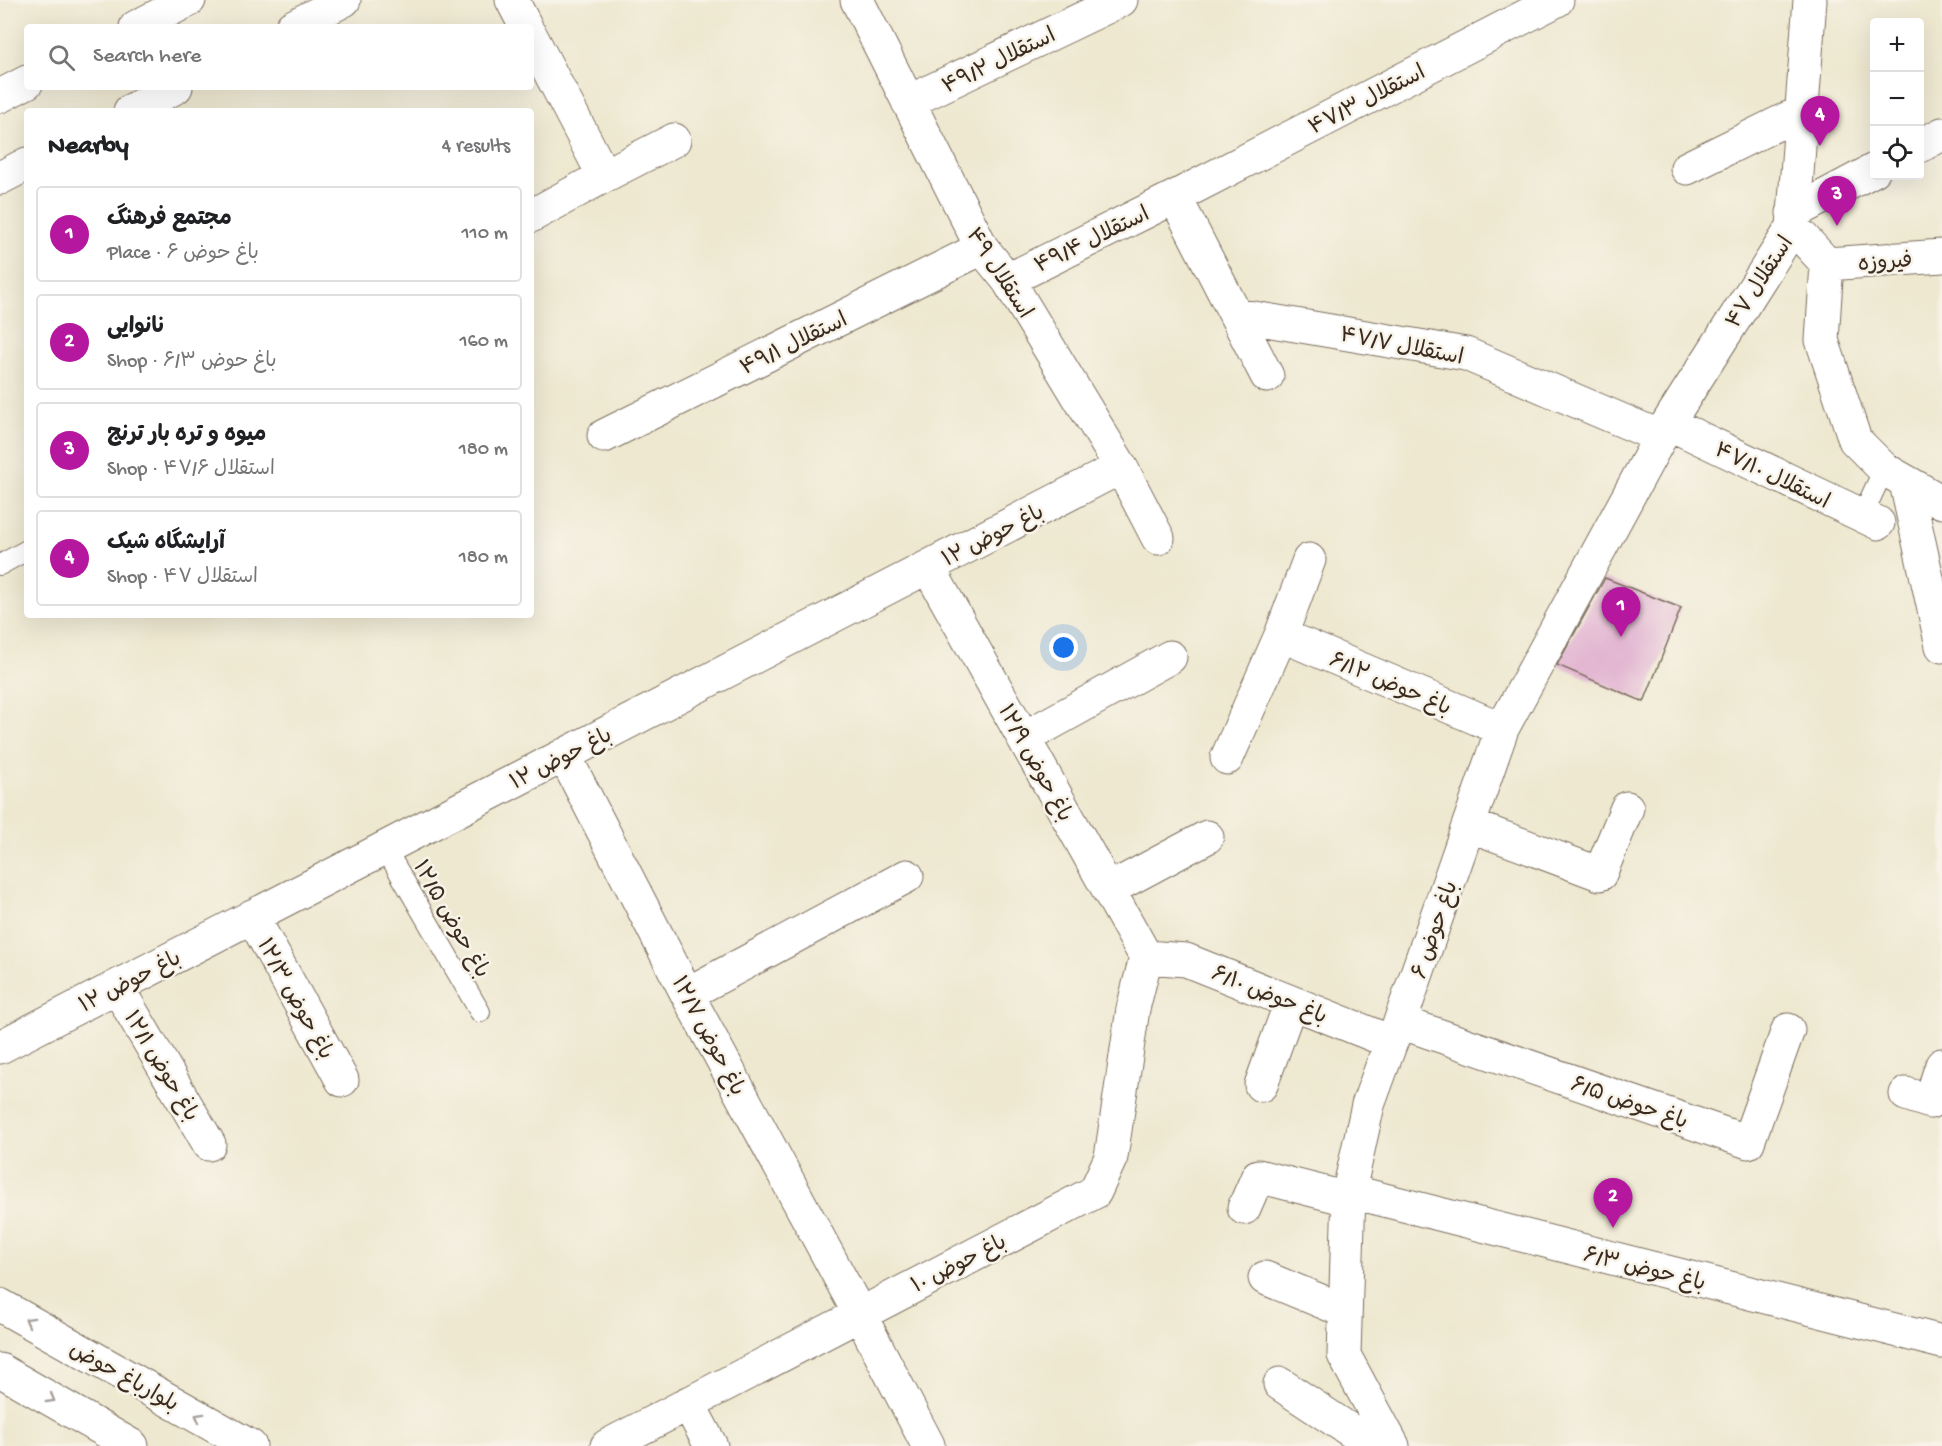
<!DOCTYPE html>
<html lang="en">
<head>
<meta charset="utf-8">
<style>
  :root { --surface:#fff; --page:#f6f6f6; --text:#202124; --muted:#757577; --line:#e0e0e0; --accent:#b5179e }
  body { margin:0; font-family:"Gochi Hand","Playpen Sans Arabic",sans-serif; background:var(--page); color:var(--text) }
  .controls { position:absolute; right:18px; top:18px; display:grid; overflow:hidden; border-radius:6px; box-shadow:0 6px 24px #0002 }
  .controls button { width:54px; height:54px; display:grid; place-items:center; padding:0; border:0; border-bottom:2px solid var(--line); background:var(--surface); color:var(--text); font:30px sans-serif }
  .you { position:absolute; left:1064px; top:648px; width:21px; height:21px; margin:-15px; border:4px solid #fff; border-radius:50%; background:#1a73e8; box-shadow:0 0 0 9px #1a73e833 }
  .badge { display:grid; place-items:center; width:39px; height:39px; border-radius:50%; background:var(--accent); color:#fff; font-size:20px; font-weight:700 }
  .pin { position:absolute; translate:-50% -50px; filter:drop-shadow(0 2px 3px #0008) }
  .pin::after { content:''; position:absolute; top:32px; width:21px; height:18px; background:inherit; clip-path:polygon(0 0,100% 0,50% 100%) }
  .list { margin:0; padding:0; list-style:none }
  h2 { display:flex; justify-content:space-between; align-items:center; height:78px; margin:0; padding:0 24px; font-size:26px }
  h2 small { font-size:20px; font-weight:400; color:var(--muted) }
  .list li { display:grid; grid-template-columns:39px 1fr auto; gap:18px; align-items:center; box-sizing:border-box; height:96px; margin:0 12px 12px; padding:0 12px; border:2px solid var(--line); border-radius:6px }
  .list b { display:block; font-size:22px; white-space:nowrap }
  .list p { margin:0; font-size:20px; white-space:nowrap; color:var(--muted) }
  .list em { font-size:20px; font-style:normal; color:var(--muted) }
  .icon { flex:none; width:33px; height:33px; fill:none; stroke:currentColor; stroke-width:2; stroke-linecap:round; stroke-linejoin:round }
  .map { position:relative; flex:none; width:1942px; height:1446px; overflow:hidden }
  .search { position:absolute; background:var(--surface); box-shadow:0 6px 24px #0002; left:24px; top:24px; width:510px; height:66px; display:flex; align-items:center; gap:15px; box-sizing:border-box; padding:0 21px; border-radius:6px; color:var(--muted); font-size:22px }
  .panel { position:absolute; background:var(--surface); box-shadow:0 6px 24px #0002; left:24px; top:108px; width:510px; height:510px; border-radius:6px }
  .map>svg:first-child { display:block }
  .building { fill:#e1b1d0 }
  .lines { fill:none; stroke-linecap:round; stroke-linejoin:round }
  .service-casing { stroke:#7a6c5c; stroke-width:22 }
  .minor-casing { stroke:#7a6c5c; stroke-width:35 }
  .secondary-casing { stroke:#7a6c5c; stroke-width:35 }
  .service { stroke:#fff; stroke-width:20 }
  .minor { stroke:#fff; stroke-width:33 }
  .secondary { stroke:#fff; stroke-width:33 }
  .oneway { stroke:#a79f9a }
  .labels { text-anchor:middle; stroke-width:5; stroke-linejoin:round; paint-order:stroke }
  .street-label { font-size:22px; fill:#3b2a1e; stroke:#f7f3e8 }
</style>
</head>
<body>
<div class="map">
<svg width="1942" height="1446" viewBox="0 0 1942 1446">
  <rect width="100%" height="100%" fill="#f7f3e8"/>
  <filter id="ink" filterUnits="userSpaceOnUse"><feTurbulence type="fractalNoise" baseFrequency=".0167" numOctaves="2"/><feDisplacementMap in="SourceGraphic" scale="12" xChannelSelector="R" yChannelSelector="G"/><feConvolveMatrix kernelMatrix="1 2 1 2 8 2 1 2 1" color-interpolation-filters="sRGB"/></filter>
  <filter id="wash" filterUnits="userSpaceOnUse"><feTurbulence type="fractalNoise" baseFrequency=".008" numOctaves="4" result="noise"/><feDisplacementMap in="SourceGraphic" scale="24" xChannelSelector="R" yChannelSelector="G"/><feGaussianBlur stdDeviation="1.35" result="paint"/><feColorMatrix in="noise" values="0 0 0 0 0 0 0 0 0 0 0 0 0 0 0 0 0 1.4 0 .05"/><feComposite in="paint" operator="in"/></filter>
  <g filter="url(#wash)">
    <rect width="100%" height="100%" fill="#eee8d0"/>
    <g id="blocks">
      <path class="building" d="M1605,578L1681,608L1644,702L1557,665Z"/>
    </g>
  </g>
  <g filter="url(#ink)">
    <use href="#blocks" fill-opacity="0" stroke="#7a6c5c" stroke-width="1.5"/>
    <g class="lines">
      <defs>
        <path id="service" d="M1862,516L1884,469
          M0,565L27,550
          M385,848L480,1012"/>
        <path id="minor" d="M512,0L526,27
          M857,0L982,248L1008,280L1121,467L1158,538
          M531,36L604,176
          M908,102L1121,0
          M1920,146L1942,134
          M1687,168L1801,112
          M1175,197L1267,376
          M1793,213L1874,170
          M531,216L604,176L674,140
          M1793,227L1827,264L1822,340L1855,440L1884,469L1942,502
          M1827,264L1942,256
          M1008,280L1175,197L1557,0
          M1236,315L1466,354L1661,437
          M1668,423L1878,523
          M604,436L982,248
          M1906,483L1942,646
          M928,567L1146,957
          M1281,635L1502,729
          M1024,738L1170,657
          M564,755L687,994L859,1313L928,1445
          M1227,758L1281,635L1309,560
          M1469,825L1600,874L1627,808
          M1108,890L1207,837
          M252,916L342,1080
          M1146,957L1186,960L1391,1042
          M117,987L209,1144
          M687,994L907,876
          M1400,1022L1748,1142L1788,1030
          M0,1047L1121,467
          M1261,1085L1291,1002
          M1906,1094L1930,1102L1942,1065
          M1349,1191L1942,1342
          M1244,1208L1258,1176L1348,1199
          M1265,1278L1345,1311
          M1280,1384L1374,1446
          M688,1403L711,1446
          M607,1446L1095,1192L1111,1157L1133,1009L1146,957
          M1393,1446L1344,1355L1349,1191L1368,1105L1391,1042L1400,1022L1502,729L1668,423L1793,227L1810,0"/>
        <path id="secondary" d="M136,27L189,0
          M292,27L344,0
          M0,96L27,82
          M130,111L176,87
          M0,178L27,164
          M0,1305L250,1446
          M0,1370L132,1446"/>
      </defs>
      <use href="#service" class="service-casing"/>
      <use href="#minor" class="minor-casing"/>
      <use href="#secondary" class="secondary-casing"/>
      <use href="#service" class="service"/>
      <use href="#minor" class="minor"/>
      <use href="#secondary" class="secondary"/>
    </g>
    <defs><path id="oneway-chevron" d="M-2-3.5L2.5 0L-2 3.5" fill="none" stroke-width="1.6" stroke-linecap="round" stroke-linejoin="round" transform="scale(1.5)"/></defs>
    <g class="oneway">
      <use href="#oneway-chevron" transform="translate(29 1321) rotate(-151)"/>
      <use href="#oneway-chevron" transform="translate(51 1399) rotate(30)"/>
      <use href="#oneway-chevron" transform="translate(199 1417) rotate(-151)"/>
    </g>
  </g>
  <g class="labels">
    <g class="street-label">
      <text transform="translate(998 59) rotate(-26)" y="8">۴۹/۲ استقلال</text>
      <text transform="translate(1366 98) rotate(-27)" y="8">۴۷/۳ استقلال</text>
      <text transform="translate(1091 238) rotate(-26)" y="8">۴۹/۴ استقلال</text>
      <text transform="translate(1885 260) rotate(-4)" y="8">فیروزه</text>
      <text transform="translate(1001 272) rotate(57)" y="8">۴۹ استقلال</text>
      <text transform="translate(1758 281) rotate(-57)" y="8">۴۷ استقلال</text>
      <text transform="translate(793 342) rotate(-26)" y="8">۴۹/۱ استقلال</text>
      <text transform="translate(1402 344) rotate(11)" y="8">۴۷/۷ استقلال</text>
      <text transform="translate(1773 474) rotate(26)" y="8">۴۷/۱۰ استقلال</text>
      <text transform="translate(992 534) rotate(-27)" y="8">۱۲ باغ حوض</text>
      <text transform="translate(1391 682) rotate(23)" y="8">۶/۱۲ باغ حوض</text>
      <text transform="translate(560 757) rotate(-27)" y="8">۱۲ باغ حوض</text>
      <text transform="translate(1037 762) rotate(61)" y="8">۱۲/۹ باغ حوض</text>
      <text transform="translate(453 918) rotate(60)" y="8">۱۲/۵ باغ حوض</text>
      <text transform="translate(1433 929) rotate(-71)" y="8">۶ باغ حوض</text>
      <text transform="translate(129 980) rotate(-27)" y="8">۱۲ باغ حوض</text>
      <text transform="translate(1270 993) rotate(22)" y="8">۶/۱۰ باغ حوض</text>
      <text transform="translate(297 998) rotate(61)" y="8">۱۲/۳ باغ حوض</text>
      <text transform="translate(710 1035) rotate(62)" y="8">۱۲/۷ باغ حوض</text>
      <text transform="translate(163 1065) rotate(59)" y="8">۱۲/۱ باغ حوض</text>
      <text transform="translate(1630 1101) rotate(19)" y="8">۶/۵ باغ حوض</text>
      <text transform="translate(958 1262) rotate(-27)" y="8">۱۰ باغ حوض</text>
      <text transform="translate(1645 1267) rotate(14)" y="8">۶/۳ باغ حوض</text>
      <text transform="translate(125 1375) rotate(29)" y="8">بلوارباغ حوض</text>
    </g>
  </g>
</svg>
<div class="controls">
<button>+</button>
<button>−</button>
<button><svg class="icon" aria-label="locate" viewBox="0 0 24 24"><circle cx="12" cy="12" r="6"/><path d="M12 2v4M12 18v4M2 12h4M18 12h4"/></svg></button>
</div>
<div class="you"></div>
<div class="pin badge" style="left:1621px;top:637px">1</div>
<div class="pin badge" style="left:1613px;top:1228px">2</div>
<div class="pin badge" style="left:1837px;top:226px">3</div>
<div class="pin badge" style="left:1820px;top:146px">4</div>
<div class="search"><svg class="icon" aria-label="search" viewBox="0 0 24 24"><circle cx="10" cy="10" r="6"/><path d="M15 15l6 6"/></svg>Search here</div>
<section class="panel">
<h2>Nearby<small>4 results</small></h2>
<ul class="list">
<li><span class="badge">1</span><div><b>مجتمع فرهنگ</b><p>Place · ۶ باغ حوض</p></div><em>110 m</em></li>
<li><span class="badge">2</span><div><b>نانوایی</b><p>Shop · ۶/۳ باغ حوض</p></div><em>160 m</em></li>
<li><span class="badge">3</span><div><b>میوه و تره بار ترنج</b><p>Shop · ۴۷/۶ استقلال</p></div><em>180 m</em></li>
<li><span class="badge">4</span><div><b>آرایشگاه شیک</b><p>Shop · ۴۷ استقلال</p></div><em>180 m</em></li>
</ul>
</section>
</div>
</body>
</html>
